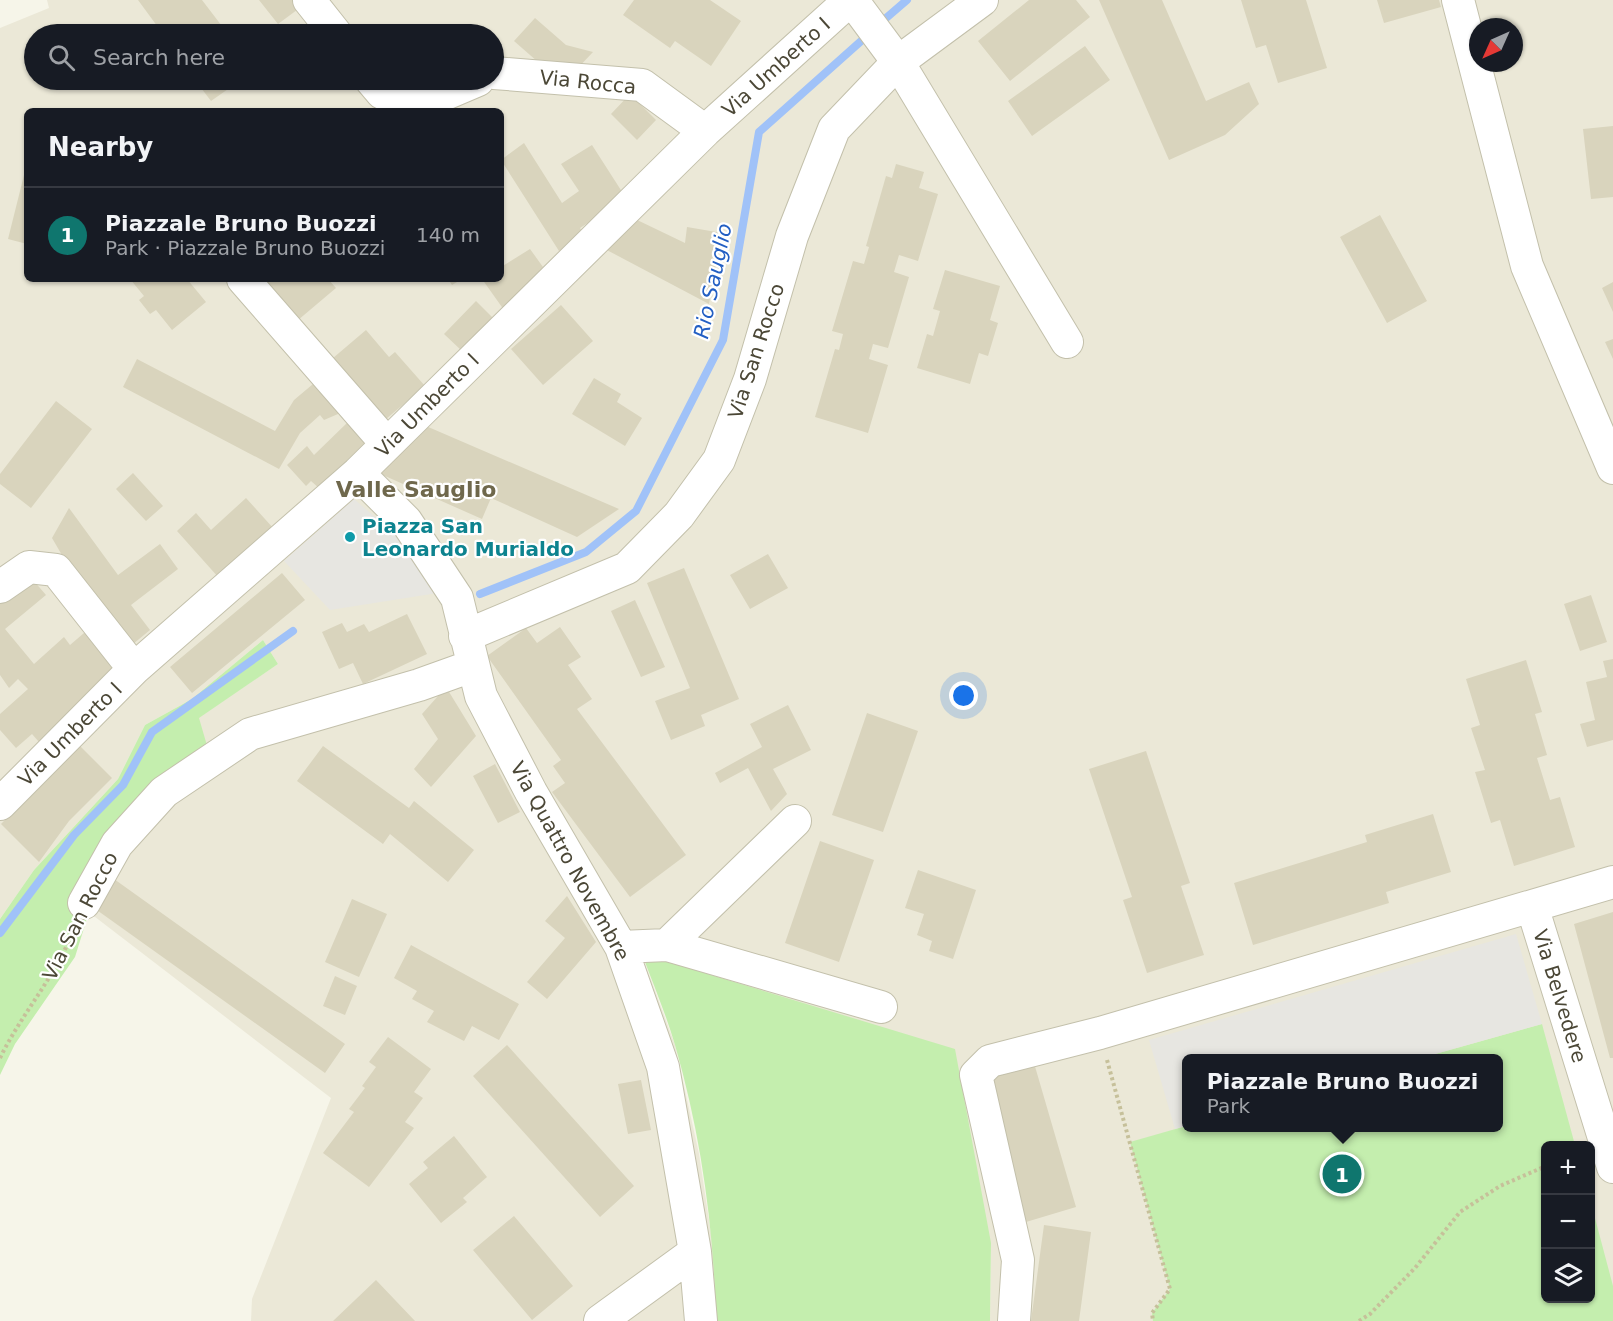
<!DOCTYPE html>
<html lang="en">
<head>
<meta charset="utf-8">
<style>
  :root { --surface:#171b24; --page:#20242c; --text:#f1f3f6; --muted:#9ea1a6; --line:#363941; --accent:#0f766e }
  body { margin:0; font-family:"DejaVu Sans",sans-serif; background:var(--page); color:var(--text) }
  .controls { position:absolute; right:18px; bottom:18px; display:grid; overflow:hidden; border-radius:9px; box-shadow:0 2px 4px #0004 }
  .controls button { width:54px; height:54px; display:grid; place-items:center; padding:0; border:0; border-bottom:2px solid var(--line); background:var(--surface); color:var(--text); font:30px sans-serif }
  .compass { position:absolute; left:1469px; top:18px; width:54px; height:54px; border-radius:50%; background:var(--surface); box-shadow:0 2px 4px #0004; rotate:225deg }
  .you { position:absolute; left:964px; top:696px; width:21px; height:21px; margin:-15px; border:4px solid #fff; border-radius:50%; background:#1a73e8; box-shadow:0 0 0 9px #1a73e833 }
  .badge { display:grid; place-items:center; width:39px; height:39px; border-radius:50%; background:var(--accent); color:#fff; font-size:20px; font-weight:700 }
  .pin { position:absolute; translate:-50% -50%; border:3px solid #fff; box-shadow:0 2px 6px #0006 }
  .popup { position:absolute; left:1182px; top:1054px; width:321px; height:78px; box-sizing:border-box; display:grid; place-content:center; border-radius:9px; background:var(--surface); filter:drop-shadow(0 2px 4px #0005); font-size:20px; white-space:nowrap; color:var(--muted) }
  .popup b { font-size:22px; color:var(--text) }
  .popup::after { content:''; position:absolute; left:50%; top:100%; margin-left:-12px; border:12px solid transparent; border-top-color:var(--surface) }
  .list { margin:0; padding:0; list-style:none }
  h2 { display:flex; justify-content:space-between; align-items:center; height:78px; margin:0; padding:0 24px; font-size:26px }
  h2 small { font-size:20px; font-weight:400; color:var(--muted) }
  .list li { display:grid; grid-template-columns:39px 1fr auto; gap:18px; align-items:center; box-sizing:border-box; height:96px; padding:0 24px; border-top:2px solid var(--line) }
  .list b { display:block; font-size:22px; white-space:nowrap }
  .list p { margin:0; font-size:20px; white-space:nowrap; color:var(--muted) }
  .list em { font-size:20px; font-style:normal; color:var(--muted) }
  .icon { flex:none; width:33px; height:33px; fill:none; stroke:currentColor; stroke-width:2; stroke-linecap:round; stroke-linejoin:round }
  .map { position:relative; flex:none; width:1613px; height:1321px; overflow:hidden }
  .search { position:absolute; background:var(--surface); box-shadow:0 2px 4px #0004; left:24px; top:24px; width:480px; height:66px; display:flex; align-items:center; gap:15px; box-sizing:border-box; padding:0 21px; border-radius:33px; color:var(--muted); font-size:22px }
  .panel { position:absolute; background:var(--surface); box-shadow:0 2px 4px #0004; left:24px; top:108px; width:480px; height:174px; border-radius:9px }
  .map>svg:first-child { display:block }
  .residential { fill:#ebe8d7; fill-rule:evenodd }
  .green { fill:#c4eeae }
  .parking { fill:#e7e6e1 }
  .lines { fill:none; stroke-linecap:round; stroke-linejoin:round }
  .stream { stroke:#a0c2f8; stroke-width:8 }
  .building { fill:#d9d4bd }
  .minor-casing { stroke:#c3c0ab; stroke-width:34 }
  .path { stroke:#c6c09a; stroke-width:4; stroke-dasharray:3 3; stroke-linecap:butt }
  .minor { stroke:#fff; stroke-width:32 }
  .culture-dot { fill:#0f9aa8; stroke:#fff; stroke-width:2 }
  .labels { text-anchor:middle; stroke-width:4.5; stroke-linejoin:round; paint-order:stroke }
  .street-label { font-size:20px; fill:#4b4736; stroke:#fff }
  .culture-label { font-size:20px; font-weight:bold; fill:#0d838f; stroke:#fff; text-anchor:start }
  .water-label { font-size:21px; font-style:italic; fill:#235fc3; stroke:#fff }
  .quarter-label { font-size:22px; font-weight:bold; fill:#6f684c; stroke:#fff }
</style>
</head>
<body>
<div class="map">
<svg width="1613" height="1321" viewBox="0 0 1613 1321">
  <rect width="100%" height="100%" fill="#f6f5e9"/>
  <path class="residential" d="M47,0H1613V1321H990L991,1243L642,955L675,1045L699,1154L715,1260L716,1321H251L252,1299L331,1098L73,900L198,718L278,664L263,640L192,699L145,725L118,779L34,870L0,919V28L49,8ZM1478,27H1514V63H1478ZM34,34H494V80H34ZM27,111H501V279H27ZM1186,1058H1498V1128H1186ZM1546,1146H1590V1298H1546Z"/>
  <path class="green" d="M263,640L278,664L199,718L208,749L168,780L89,912L75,957L15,1044L0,1075V919L34,870L118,779L145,725L192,699Z
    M642,954L955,1049L991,1243L990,1321H716C714,1229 701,1134 675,1045C666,1014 653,984 642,954Z
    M1542,1024L1575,1145L1546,1146V1298H1590L1591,1203L1613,1286V1321H1153L1152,1313L1170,1289L1130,1142L1186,1126L1498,1128V1058H1421Z"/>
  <path class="parking" d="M354,499L418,554L444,592L330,610L284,561Z
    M1516,934L1542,1024L1421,1058H1186V1126L1175,1129L1149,1040Z"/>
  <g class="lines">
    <path class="stream" d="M878,25L907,0
      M480,594L586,552L636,511L723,340L759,132L869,34
      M0,933L74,835L123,785L152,732L293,631"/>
  </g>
  <path class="building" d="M138,0H202L228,34H163Z
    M259,0H296L301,7L278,24Z
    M634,0H710L741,21L711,66L675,41L670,48L623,15Z
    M1029,0H1076L1090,17L1010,81L978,41Z
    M1099,0H1162L1206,101L1249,82L1259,104L1225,135L1169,160Z
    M1241,0H1306L1327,68L1278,83L1266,45L1256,48Z
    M1377,0H1439L1441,7L1384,23Z
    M535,18L566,45L593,52L575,71L546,69L514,41Z
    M1085,46L1110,80L1032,136L1008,101Z
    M195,80H241L211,101Z
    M630,94L656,120L637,140L611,114Z
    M1613,126V197L1591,199L1583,129Z
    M524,143L562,203L579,191L561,164L592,145L626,198L580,228L584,235L559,251L501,160Z
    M896,164L924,172L919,188L938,194L918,261L899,255L894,272L909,277L888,348L873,344L869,359L888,365L868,433L815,417L835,349L839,350L843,334L832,331L853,261L864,264L869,247L866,246L886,176L892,178Z
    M26,167H27V244L8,239Z
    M1380,215L1427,301L1387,323L1340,237Z
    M633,218L685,243L687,227L722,233L709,304L603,248Z
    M530,249L543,267L504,310L482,279H501V267Z
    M945,270L1000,286L990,320L998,323L988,356L979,353L970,384L917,368L927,334L933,336L940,311L933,309Z
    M130,279H187L206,302L172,330L156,310L150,314L139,300L144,296Z
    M251,279H328L336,288L291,326Z
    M448,279H462L452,285Z
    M1613,282V312L1602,288Z
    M476,301L493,318L462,351L444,334Z
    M561,305L593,341L543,385L511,349Z
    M366,330L389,357L395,352L425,386L379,425L326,364Z
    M1613,339V359L1605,342Z
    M137,359L275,431L294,400L319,379L345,411L324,420L320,415L300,433L279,469L123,387Z
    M594,378L621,394L617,402L642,418L625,446L572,414Z
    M56,401L92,429L31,508L0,484V474Z
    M349,421L369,442L320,489L311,481L306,486L287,465L307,446L314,455Z
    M419,423L619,509L577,537L491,498L482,519L376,472Z
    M133,473L163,506L146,521L116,489Z
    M246,498L274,529L219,578L177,531L196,513L211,530Z
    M69,508L118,575L160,544L178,569L131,605L150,630L127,649L87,598L52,538Z
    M768,554L788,588L750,609L730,575Z
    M684,568L739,699L701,715L705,726L671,740L655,701L690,688L647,583Z
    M27,573L46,595L5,629L34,664L64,637L70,645L91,627L125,664L39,742L32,734L16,748L0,730V714L28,689L18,679L9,688L0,675V596Z
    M282,573L305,600L192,693L170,667Z
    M1591,595L1607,642L1580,651L1564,604Z
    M635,600L665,667L641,677L611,611Z
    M407,614L427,654L363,684L353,663L339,669L322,632L342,623L347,632L364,624L369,632Z
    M560,627L581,657L568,665L592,699L577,709L686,855L630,897L552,792L565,783L553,766L561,760L487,656L526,628L537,643Z
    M1613,659V740L1587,747L1580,724L1595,720L1586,682L1607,677L1603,661Z
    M1526,660L1542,712L1535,714L1547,755L1537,758L1550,800L1560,797L1575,847L1514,866L1500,820L1491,823L1475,772L1485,770L1471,728L1480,725L1466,679Z
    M446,687L476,736L431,787L414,769L438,739L422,714Z
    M788,705L811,750L773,769L787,794L771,811L748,768L720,783L715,773L762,747L750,724Z
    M867,713L918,731L883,832L832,815Z
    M79,745L112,778L69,821L39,862L1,824Z
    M323,746L409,808L414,801L474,850L448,882L390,834L383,844L297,781Z
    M1146,751L1190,883L1181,886L1204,955L1147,973L1123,900L1132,897L1089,769Z
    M495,764L520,812L498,823L473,776Z
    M1433,814L1451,872L1386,892L1389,903L1253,945L1234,883L1367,842L1365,835Z
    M820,841L874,860L839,962L785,943Z
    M918,870L976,890L953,959L929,951L932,941L917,935L924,914L905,908Z
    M114,879L345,1044L325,1073L94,908Z
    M567,896L596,942L547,999L527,982L565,938L545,921Z
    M352,899L387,914L359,977L325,962Z
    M1613,912V1058H1610L1574,924Z
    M411,945L519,1004L499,1040L472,1026L464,1041L427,1022L434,1011L412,999L417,991L394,978Z
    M335,976L357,986L345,1015L323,1006Z
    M388,1037L431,1069L414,1092L423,1098L405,1122L414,1128L369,1187L323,1153L354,1112L349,1109L365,1088L362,1086L376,1067L369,1062Z
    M507,1045L634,1186L600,1217L473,1076Z
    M1034,1063L1076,1207L1026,1222L984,1077Z
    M641,1080L651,1130L628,1134L618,1084Z
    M454,1136L487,1177L463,1198L467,1202L441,1223L409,1184L428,1168L423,1162Z
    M514,1216L573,1286L532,1320L473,1250Z
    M1044,1225L1091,1232L1079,1321H1031Z
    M376,1280L415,1321H333Z"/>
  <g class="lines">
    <defs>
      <path id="minor" d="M309,0L336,34
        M852,0L898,62L1067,342
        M1458,0L1527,266L1613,468
        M494,73L642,85L705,131
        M371,80L382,93L417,106L478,80
        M243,279L387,444
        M358,473L406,521L457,598L481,696L531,792L621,947L663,1067L695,1252L701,1321
        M0,587L29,567L56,570L134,669
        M465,636L627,568L679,515L719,460L750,379L792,236L834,129L898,62L982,0
        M0,804L134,669L358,473L705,131L850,0
        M1613,882L1532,906L1613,1167
        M84,903L117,844L164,792L250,734L419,685L472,666
        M667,945L795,821
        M621,947L667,945L881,1007
        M600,1321L695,1252
        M1014,1321L1018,1260L976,1075L990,1061L1100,1033L1532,906"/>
    </defs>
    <use href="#minor" class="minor-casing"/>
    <path class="path" d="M0,1058C22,1013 56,976 74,929
      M1107,1060L1170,1289L1152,1313L1153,1321
      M1359,1321L1370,1314L1415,1268L1460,1212L1500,1186L1546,1166"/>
    <use href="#minor" class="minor"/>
  </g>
  <circle class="culture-dot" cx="350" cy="537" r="6"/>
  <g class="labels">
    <g class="street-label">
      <text transform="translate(776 67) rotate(-42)" y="7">Via Umberto I</text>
      <text transform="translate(588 82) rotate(6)" y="7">Via Rocca</text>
      <text transform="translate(756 351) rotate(-72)" y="7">Via San Rocco</text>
      <text transform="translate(427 405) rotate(-45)" y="7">Via Umberto I</text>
      <text transform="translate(70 734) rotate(-45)" y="7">Via Umberto I</text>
      <text transform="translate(570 861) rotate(61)" y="7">Via Quattro Novembre</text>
      <text transform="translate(80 916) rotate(-63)" y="7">Via San Rocco</text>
      <text transform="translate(1560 996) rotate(73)" y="7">Via Belvedere</text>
    </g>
    <g class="culture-label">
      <text x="362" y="533">Piazza San<tspan x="362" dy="23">Leonardo Murialdo</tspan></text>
    </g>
    <g class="water-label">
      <text transform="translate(713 281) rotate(-78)" y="7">Rio Sauglio</text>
    </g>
    <g class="quarter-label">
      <text x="416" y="497">Valle Sauglio</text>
    </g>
  </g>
</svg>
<div class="controls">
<button>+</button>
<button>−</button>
<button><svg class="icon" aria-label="layers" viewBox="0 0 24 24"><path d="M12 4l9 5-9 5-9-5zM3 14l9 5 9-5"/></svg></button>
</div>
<svg class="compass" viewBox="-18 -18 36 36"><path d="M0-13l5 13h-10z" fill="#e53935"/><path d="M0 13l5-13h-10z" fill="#9ea1a6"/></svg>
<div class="you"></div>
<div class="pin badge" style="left:1342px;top:1174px">1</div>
<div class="popup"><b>Piazzale Bruno Buozzi</b>Park</div>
<div class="search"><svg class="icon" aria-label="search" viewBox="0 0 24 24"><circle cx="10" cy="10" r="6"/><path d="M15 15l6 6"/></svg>Search here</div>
<section class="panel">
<h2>Nearby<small></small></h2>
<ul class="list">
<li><span class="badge">1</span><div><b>Piazzale Bruno Buozzi</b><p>Park · Piazzale Bruno Buozzi</p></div><em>140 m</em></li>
</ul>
</section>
</div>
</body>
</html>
